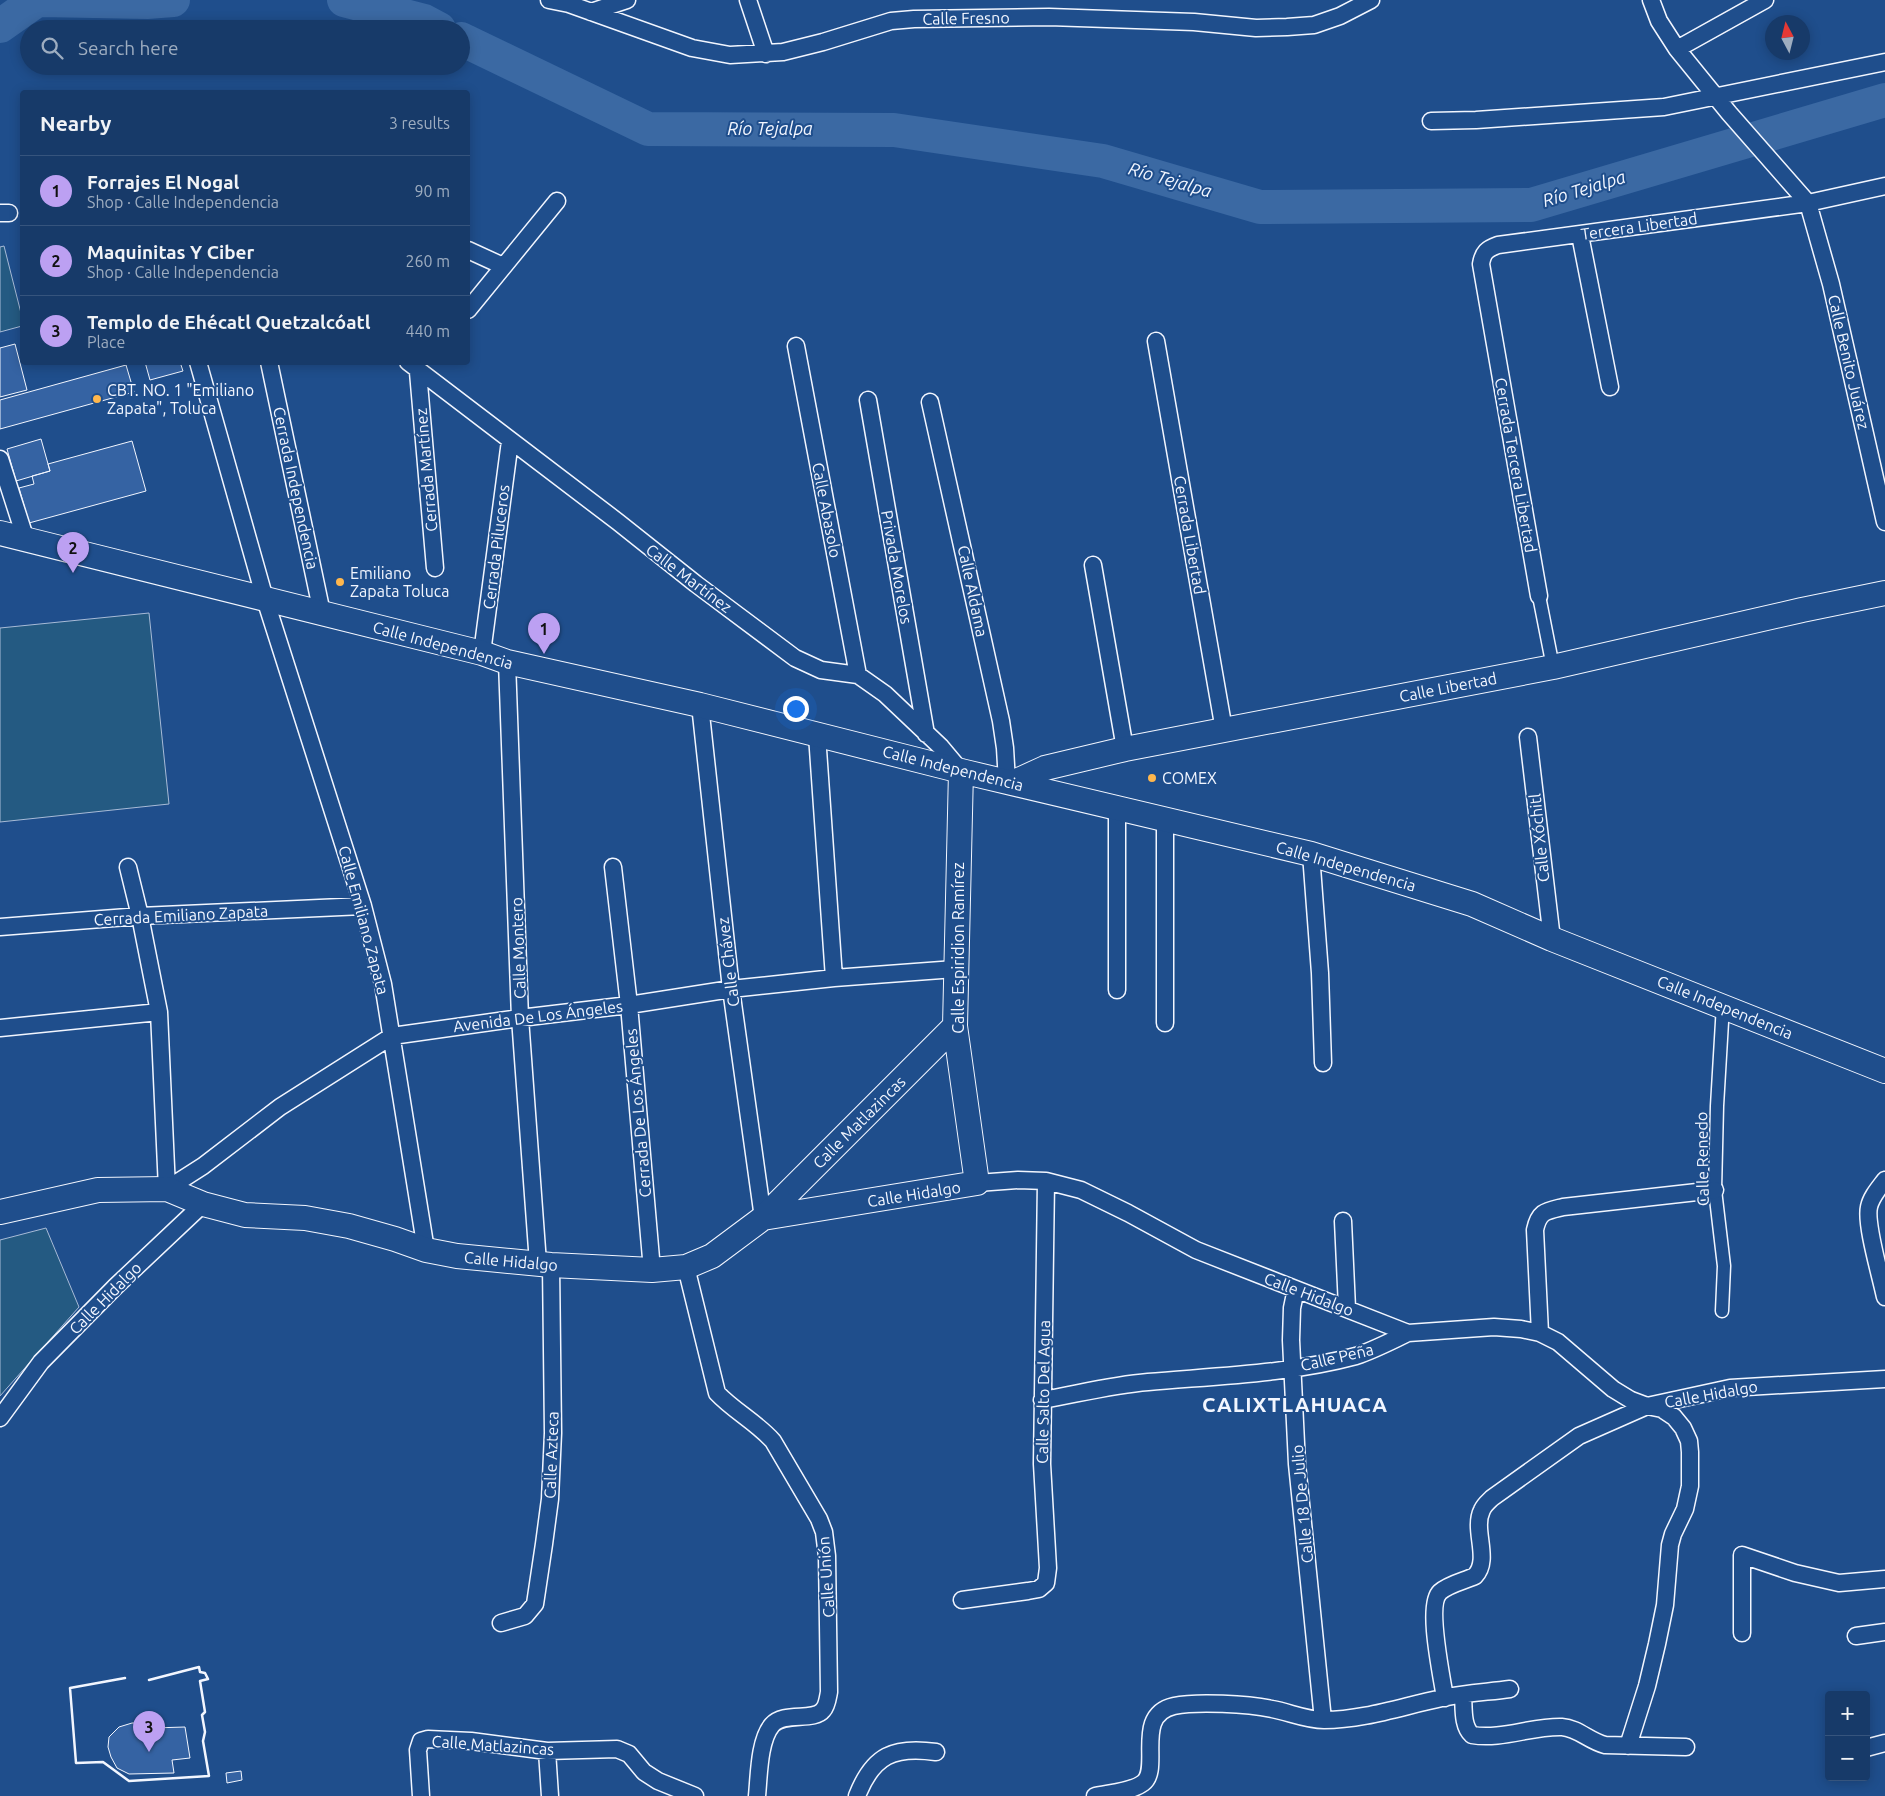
<!DOCTYPE html>
<html lang="en">
<head>
<meta charset="utf-8">
<style>
  :root { --surface:#173a69; --page:#20416f; --text:#f1f3f6; --muted:#9eadc0; --line:#36547d; --accent:#bca0f2 }
  body { margin:0; font-family:Ubuntu,sans-serif; background:var(--page); color:var(--text) }
  .controls { position:absolute; right:15px; bottom:15px; display:grid; overflow:hidden; border-radius:5px; box-shadow:0 2px 12px #0003 }
  .controls button { width:45px; height:45px; display:grid; place-items:center; padding:0; border:0; border-bottom:1px solid var(--line); background:var(--surface); color:var(--text); font:25px sans-serif }
  .compass { position:absolute; left:1765px; top:15px; width:45px; height:45px; border-radius:50%; background:var(--surface); box-shadow:0 2px 12px #0003; rotate:353deg }
  .you { position:absolute; left:795px; top:708px; width:18px; height:18px; margin:-12px; border:4px solid #fff; border-radius:50%; background:#1a73e8; box-shadow:0 0 0 8px #1a73e833 }
  .badge { display:grid; place-items:center; width:32px; height:32px; border-radius:50%; background:var(--accent); color:#111; font-size:16px; font-weight:700 }
  .pin { position:absolute; translate:-50% -41px; filter:drop-shadow(0 1px 2px #0008) }
  .pin::after { content:''; position:absolute; top:26px; width:18px; height:15px; background:inherit; clip-path:polygon(0 0,100% 0,50% 100%) }
  .list { margin:0; padding:0; list-style:none }
  h2 { display:flex; justify-content:space-between; align-items:center; height:65px; margin:0; padding:0 20px; font-size:21px }
  h2 small { font-size:16px; font-weight:400; color:var(--muted) }
  .list li { display:grid; grid-template-columns:32px 1fr auto; gap:15px; align-items:center; box-sizing:border-box; height:70px; padding:0 20px; border-top:1px solid var(--line) }
  .list b { display:block; font-size:19px; white-space:nowrap }
  .list p { margin:0; font-size:16px; white-space:nowrap; color:var(--muted) }
  .list em { font-size:16px; font-style:normal; color:var(--muted) }
  .icon { flex:none; width:28px; height:28px; fill:none; stroke:currentColor; stroke-width:2; stroke-linecap:round; stroke-linejoin:round }
  .map { position:relative; flex:none; width:1885px; height:1796px; overflow:hidden }
  .search { position:absolute; background:var(--surface); box-shadow:0 2px 12px #0003; left:20px; top:20px; width:450px; height:55px; display:flex; align-items:center; gap:12px; box-sizing:border-box; padding:0 18px; border-radius:28px; color:var(--muted); font-size:19px }
  .panel { position:absolute; background:var(--surface); box-shadow:0 2px 12px #0003; left:20px; top:90px; width:450px; height:275px; border-radius:5px }
  .map>svg:first-child { display:block }
  .green { fill:#245a82; stroke:#a8bbd7 }
  .lines { fill:none; stroke-linecap:round; stroke-linejoin:round }
  .river { stroke:#3b69a3; stroke-width:34 }
  .building { fill:#3563a3; stroke:#f2f6ff }
  .pedestrian-casing { stroke:#f2f6ff; stroke-width:15 }
  .minor-casing { stroke:#f2f6ff; stroke-width:19 }
  .secondary-casing { stroke:#f2f6ff; stroke-width:26 }
  .pedestrian { stroke:#1f4e8c; stroke-width:12 }
  .minor { stroke:#1f4e8c; stroke-width:16 }
  .secondary { stroke:#1f4e8c; stroke-width:24 }
  .wall { stroke:#f2f6ff; stroke-width:2.5 }
  .poi-dot { fill:#ffb74d; stroke:#1f4e8c; stroke-width:2 }
  .labels { text-anchor:middle; stroke-width:4; stroke-linejoin:round; paint-order:stroke }
  .street-label { font-size:16px; fill:#f2f6ff; stroke:#1f4e8c }
  .poi-label { font-size:16px; fill:#f2f6ff; stroke:#1f4e8c; text-anchor:start }
  .water-label { font-size:18px; font-style:italic; fill:#f2f6ff; stroke:#1f4e8c }
  .district-label { font-size:21px; font-weight:bold; letter-spacing:1px; fill:#f2f6ff; stroke:#1f4e8c }
</style>
</head>
<body>
<div class="map">
<svg width="1885" height="1796" viewBox="0 0 1885 1796">
  <rect width="100%" height="100%" fill="#1f4e8c"/>
  <path class="green" d="M4,246L22,317V326L0,332V247Z
    M149,613L169,804L0,822V628Z
    M46,1228L79,1307L0,1396V1240Z"/>
  <g class="lines">
    <path class="river" d="M41,0L147,2L173,0
      M344,0L424,21L439,29
      M0,26L37,0
      M461,39L648,129L894,130L1103,161L1260,207L1531,205L1885,100"/>
  </g>
  <path class="building" d="M15,344L27,390L0,397V348Z
    M145,362H180L183,371L150,380Z
    M126,365L134,392L0,429V400Z
    M41,439L50,471L16,481L7,449Z
    M132,441L146,491L29,523L19,488L34,484L32,476L50,471L48,464Z
    M132,1723H145L152,1728L185,1727L190,1758L172,1760L174,1773L129,1774L117,1768L111,1757L108,1747L109,1737L119,1727Z
    M241,1771L242,1780L227,1783L226,1773Z"/>
  <g class="lines">
    <defs>
      <path id="pedestrian" d="M1539,596L1553,667
        M1722,1311L1724,1266L1715,1190L1717,1106L1723,1005"/>
      <path id="minor" d="M549,0L569,4L692,48L730,55L783,52L823,42L891,21L914,19L1049,17L1194,22L1256,28L1287,27L1314,25L1340,16L1371,0
        M748,0L766,54
        M1651,0L1659,21L1677,49L1729,113L1808,203L1831,284L1885,522
        M591,12L627,0
        M1677,49L1765,0
        M1431,121L1476,120L1664,107L1885,62
        M0,213H9
        M1580,235L1610,387
        M468,250L503,266
        M468,310L557,201
        M1156,341L1224,730
        M796,346L858,675
        M198,362L265,599L363,906L383,984L426,1250
        M269,362L322,613
        M408,362L618,522L696,584L795,658L821,670L858,675L885,694L941,747L961,771
        M418,372L435,568
        M868,400L926,734
        M930,402L1001,721L1005,748L1007,782
        M0,459L26,540
        M1093,565L1125,749
        M1539,596L1481,264C1483,252 1487,249 1498,245L1808,203L1885,186
        M482,653L510,441
        M507,662L520,1018L538,1263
        M700,705L731,989L763,1218
        M817,735L834,978
        M1528,737L1552,939
        M1311,854L1320,973L1323,1063
        M128,867L140,916L159,1012L167,1189
        M613,867L629,1005L652,1270
        M0,927L140,916L363,906
        M1117,990V808
        M1165,1023V819
        M0,1028L159,1012
        M1885,1180C1879,1188 1871,1197 1869,1207C1865,1224 1881,1277 1885,1297
        M977,1183L1018,1180L1046,1181L1081,1190L1128,1213L1196,1250L1408,1333L1494,1327L1521,1329L1540,1333L1558,1342L1613,1389L1631,1400L1647,1406L1730,1388L1885,1379
        M167,1189L203,1166L280,1107L392,1036L520,1018L629,1005L731,989L834,978L955,969
        M1343,1221L1347,1308
        M686,1267L717,1393C734,1411 756,1422 773,1441L819,1519L824,1532L827,1556L829,1692C828,1697 827,1706 823,1710C814,1722 784,1711 772,1725C759,1740 759,1776 757,1796
        M1296,1289L1292,1308L1291,1340L1297,1464L1323,1720
        M1540,1333L1535,1230C1539,1211 1546,1211 1563,1207L1715,1190
        M1042,1400C1077,1394 1112,1385 1148,1382C1217,1376 1289,1374 1356,1356C1374,1350 1391,1341 1408,1333
        M0,1418L41,1362L116,1286L203,1204
        M962,1600L1028,1591L1039,1589L1046,1583L1048,1568L1042,1464L1046,1181
        M501,1623L525,1616L535,1604L544,1544L550,1499L553,1433L551,1265
        M1742,1633V1555L1795,1573L1839,1583L1885,1579
        M1856,1636L1885,1632
        M1463,1695C1464,1708 1462,1726 1472,1735C1502,1740 1532,1726 1562,1727C1578,1728 1589,1741 1605,1745L1686,1747
        M1445,1698C1442,1677 1426,1605 1440,1592C1449,1584 1464,1581 1475,1576C1491,1559 1472,1530 1482,1510C1484,1505 1489,1501 1492,1498L1579,1436L1647,1406L1662,1409L1674,1417L1683,1428L1689,1441L1690,1452V1486L1685,1509L1673,1534L1670,1545L1665,1605L1657,1644L1647,1686L1628,1746
        M1866,1748L1885,1743
        M547,1751L550,1796
        M421,1796L418,1750L421,1741L428,1739L471,1741L547,1751L617,1749L629,1754L644,1772L658,1781L695,1796
        M857,1796C873,1755 894,1746 936,1752
        M1095,1796C1109,1793 1131,1792 1143,1783C1162,1769 1133,1715 1174,1706C1197,1701 1248,1704 1272,1709C1289,1712 1306,1720 1324,1720C1364,1720 1403,1706 1442,1698C1465,1693 1488,1692 1510,1689"/>
      <path id="secondary" d="M0,533L482,653L507,662L700,705L961,771L1311,854L1472,904L1552,939L1885,1071
        M1012,783L1045,768L1125,749L1553,667L1802,610L1885,593
        M0,1212L98,1190L167,1189L203,1204L245,1215L305,1218L349,1226L395,1239L426,1250L457,1256L551,1265L652,1270L686,1267L712,1256L763,1218L955,1026
        M763,1218L977,1183L955,1026L961,771"/>
    </defs>
    <use href="#pedestrian" class="pedestrian-casing"/>
    <use href="#minor" class="minor-casing"/>
    <use href="#secondary" class="secondary-casing"/>
    <use href="#pedestrian" class="pedestrian"/>
    <use href="#minor" class="minor"/>
    <use href="#secondary" class="secondary"/>
    <path class="wall" d="M125,1678L70,1688L76,1763L103,1762L129,1781L209,1776L203,1741L205,1732L202,1715L205,1712L200,1681L208,1679L205,1673L200,1672L199,1667L149,1680"/>
  </g>
  <g class="poi-dot">
    <circle cx="97" cy="399" r="5"/>
    <circle cx="340" cy="582" r="5"/>
    <circle cx="1152" cy="778" r="5"/>
  </g>
  <g class="labels">
    <g class="street-label">
      <text transform="translate(966 18) rotate(-1)" y="6">Calle Fresno</text>
      <text transform="translate(1639 226) rotate(-8)" y="6">Tercera Libertad</text>
      <text transform="translate(1849 362) rotate(77)" y="6">Calle Benito Juárez</text>
      <text transform="translate(1516 465) rotate(80)" y="6">Cerrada Tercera Libertad</text>
      <text transform="translate(426 470) rotate(-95)" y="6">Cerrada Martínez</text>
      <text transform="translate(296 488) rotate(78)" y="6">Cerrada Independencia</text>
      <text transform="translate(827 510) rotate(79)" y="6">Calle Abasolo</text>
      <text transform="translate(1190 535) rotate(80)" y="6">Cerrada Libertad</text>
      <text transform="translate(496 547) rotate(-83)" y="6">Cerrada Piluceros</text>
      <text transform="translate(897 567) rotate(80)" y="6">Privada Morelos</text>
      <text transform="translate(689 578) rotate(37)" y="6">Calle Martínez</text>
      <text transform="translate(973 591) rotate(78)" y="6">Calle Aldama</text>
      <text transform="translate(443 645) rotate(15)" y="6">Calle Independencia</text>
      <text transform="translate(1448 687) rotate(-11)" y="6">Calle Libertad</text>
      <text transform="translate(953 768) rotate(14)" y="6">Calle Independencia</text>
      <text transform="translate(1539 838) rotate(-96)" y="6">Calle Xóchitl</text>
      <text transform="translate(1346 866) rotate(16)" y="6">Calle Independencia</text>
      <text transform="translate(181 915) rotate(-3)" y="6">Cerrada Emiliano Zapata</text>
      <text transform="translate(364 920) rotate(75)" y="6">Calle Emiliano Zapata</text>
      <text transform="translate(518 948) rotate(-92)" y="6">Calle Montero</text>
      <text transform="translate(958 948) rotate(-90)" y="6">Calle Espiridion Ramírez</text>
      <text transform="translate(728 962) rotate(-97)" y="6">Calle Chávez</text>
      <text transform="translate(1725 1007) rotate(22)" y="6">Calle Independencia</text>
      <text transform="translate(538 1016) rotate(-7)" y="6">Avenida De Los Ángeles</text>
      <text transform="translate(638 1113) rotate(-95)" y="6">Cerrada De Los Ángeles</text>
      <text transform="translate(859 1122) rotate(-45)" y="6">Calle Matlazincas</text>
      <text transform="translate(1702 1159) rotate(-91)" y="6">Calle Renedo</text>
      <text transform="translate(914 1194) rotate(-9)" y="6">Calle Hidalgo</text>
      <text transform="translate(511 1261) rotate(5)" y="6">Calle Hidalgo</text>
      <text transform="translate(1309 1294) rotate(21)" y="6">Calle Hidalgo</text>
      <text transform="translate(105 1298) rotate(-45)" y="6">Calle Hidalgo</text>
      <text transform="translate(1337 1357) rotate(-13)" y="6">Calle Peña</text>
      <text transform="translate(1043 1392) rotate(-89)" y="6">Calle Salto Del Agua</text>
      <text transform="translate(1711 1394) rotate(-10)" y="6">Calle Hidalgo</text>
      <text transform="translate(551 1455) rotate(-88)" y="6">Calle Azteca</text>
      <text transform="translate(1302 1504) rotate(-95)" y="6">Calle 18 De Julio</text>
      <text transform="translate(826 1577) rotate(-94)" y="6">Calle Unión</text>
      <text transform="translate(493 1745) rotate(4)" y="6">Calle Matlazincas</text>
    </g>
    <g class="poi-label">
      <text x="107" y="396">CBT. NO. 1 "Emiliano<tspan x="107" dy="18">Zapata", Toluca</tspan></text>
      <text x="350" y="579">Emiliano<tspan x="350" dy="18">Zapata Toluca</tspan></text>
      <text x="1162" y="784">COMEX</text>
    </g>
    <g class="water-label">
      <text x="770" y="135">Río Tejalpa</text>
      <text transform="translate(1170 180) rotate(16)" y="6">Río Tejalpa</text>
      <text transform="translate(1584 189) rotate(-17)" y="6">Río Tejalpa</text>
    </g>
    <g class="district-label">
      <text x="1295" y="1412">CALIXTLAHUACA</text>
    </g>
  </g>
</svg>
<div class="controls">
<button>+</button>
<button>−</button>
</div>
<svg class="compass" viewBox="-18 -18 36 36"><path d="M0-13l5 13h-10z" fill="#e53935"/><path d="M0 13l5-13h-10z" fill="#9eadc0"/></svg>
<div class="you"></div>
<div class="pin badge" style="left:544px;top:654px">1</div>
<div class="pin badge" style="left:73px;top:573px">2</div>
<div class="pin badge" style="left:149px;top:1752px">3</div>
<div class="search"><svg class="icon" aria-label="search" viewBox="0 0 24 24"><circle cx="10" cy="10" r="6"/><path d="M15 15l6 6"/></svg>Search here</div>
<section class="panel">
<h2>Nearby<small>3 results</small></h2>
<ul class="list">
<li><span class="badge">1</span><div><b>Forrajes El Nogal</b><p>Shop · Calle Independencia</p></div><em>90 m</em></li>
<li><span class="badge">2</span><div><b>Maquinitas Y Ciber</b><p>Shop · Calle Independencia</p></div><em>260 m</em></li>
<li><span class="badge">3</span><div><b>Templo de Ehécatl Quetzalcóatl</b><p>Place</p></div><em>440 m</em></li>
</ul>
</section>
</div>
</body>
</html>
